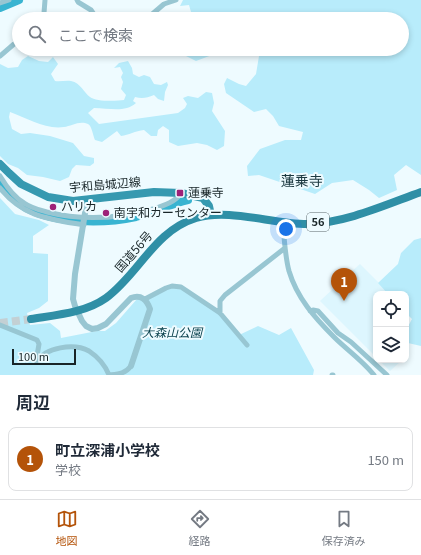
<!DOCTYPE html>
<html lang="ja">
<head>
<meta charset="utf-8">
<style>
  :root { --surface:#fff; --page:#f6f6f7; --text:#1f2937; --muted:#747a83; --line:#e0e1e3; --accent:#b45309 }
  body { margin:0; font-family:Georgia,"Noto Sans JP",serif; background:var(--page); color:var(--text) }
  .controls { position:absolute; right:12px; bottom:12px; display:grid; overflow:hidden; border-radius:8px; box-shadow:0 2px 6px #0003 }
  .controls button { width:36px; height:36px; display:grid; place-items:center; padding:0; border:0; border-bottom:1px solid var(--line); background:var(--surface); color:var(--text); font:20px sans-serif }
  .scale { position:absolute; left:12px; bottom:10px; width:64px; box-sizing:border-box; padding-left:4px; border:2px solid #182528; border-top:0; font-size:11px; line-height:14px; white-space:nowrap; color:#182528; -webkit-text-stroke:3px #eefbff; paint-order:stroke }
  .you { position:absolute; left:286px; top:229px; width:14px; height:14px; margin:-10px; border:3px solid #fff; border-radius:50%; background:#1a73e8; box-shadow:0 0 0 6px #1a73e833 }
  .badge { display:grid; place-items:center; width:26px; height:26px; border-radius:50%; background:var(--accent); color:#fff; font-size:13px; font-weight:700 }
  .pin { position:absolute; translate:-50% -33px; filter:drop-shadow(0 1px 2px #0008) }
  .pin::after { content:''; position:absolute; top:21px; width:14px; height:12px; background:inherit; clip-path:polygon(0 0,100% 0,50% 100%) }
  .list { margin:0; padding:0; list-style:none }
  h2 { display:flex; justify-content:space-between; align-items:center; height:52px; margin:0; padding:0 16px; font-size:17px }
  h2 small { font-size:13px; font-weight:400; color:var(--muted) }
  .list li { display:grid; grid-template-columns:26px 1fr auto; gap:12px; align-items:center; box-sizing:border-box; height:64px; margin:0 8px 8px; padding:0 8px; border:1px solid var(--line); border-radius:8px }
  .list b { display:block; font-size:15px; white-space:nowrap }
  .list p { margin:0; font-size:13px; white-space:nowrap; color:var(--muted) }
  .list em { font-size:13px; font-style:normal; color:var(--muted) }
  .icon { flex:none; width:22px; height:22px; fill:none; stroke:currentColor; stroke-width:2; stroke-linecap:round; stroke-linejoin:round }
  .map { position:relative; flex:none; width:421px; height:375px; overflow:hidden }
  .search { position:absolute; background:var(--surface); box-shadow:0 2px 6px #0003; left:12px; right:12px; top:12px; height:44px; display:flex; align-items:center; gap:10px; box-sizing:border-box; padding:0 14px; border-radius:22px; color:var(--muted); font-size:15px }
  .sheet { height:124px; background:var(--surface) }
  nav { display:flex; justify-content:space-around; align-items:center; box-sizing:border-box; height:56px; border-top:1px solid var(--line); background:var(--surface); font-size:11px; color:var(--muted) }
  nav a { display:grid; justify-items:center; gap:2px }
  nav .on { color:var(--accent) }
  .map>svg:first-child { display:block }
  .built { fill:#ddf6fe }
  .green { fill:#b8ecfb }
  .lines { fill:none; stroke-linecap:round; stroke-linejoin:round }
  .river { stroke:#39b4d1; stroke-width:8 }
  .trunk-tunnel { stroke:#c3d0d4; stroke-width:8; stroke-dasharray:8 4; stroke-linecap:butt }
  .minor { stroke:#98c6d2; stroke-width:5 }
  .tertiary { stroke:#98c6d2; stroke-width:6 }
  .primary { stroke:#3699b0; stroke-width:8 }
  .trunk { stroke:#2f8fa6; stroke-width:8 }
  .poi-dot { fill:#9d2178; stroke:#eefbff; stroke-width:1.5 }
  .labels { text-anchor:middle; stroke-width:4; stroke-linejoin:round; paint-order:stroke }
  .shield { fill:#eefbff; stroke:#586568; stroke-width:1 }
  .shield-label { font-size:11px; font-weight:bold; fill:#182528 }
  .street-label { font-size:12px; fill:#182528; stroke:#eefbff }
  .poi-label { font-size:12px; fill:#182528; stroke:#eefbff; text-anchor:start }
  .park-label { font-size:12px; font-style:italic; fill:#033c48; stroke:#eefbff }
  .quarter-label { font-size:14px; fill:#1c3941; stroke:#eefbff }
</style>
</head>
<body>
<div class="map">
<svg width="421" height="375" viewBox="0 0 421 375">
  <rect width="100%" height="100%" fill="#eefbff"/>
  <path class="built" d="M360,264L390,294H376V357L320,301Z
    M379,360H402L390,371Z"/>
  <path class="green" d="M183,0H421V175L406,165L394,175L397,190L379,198L369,190L353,180L332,183L315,194L259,175L248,176L247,166L260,149L285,140H301L303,132L279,126L273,116L266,109L254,112L226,93L224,84L227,78L239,84L246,86L256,74L259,56L251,49H402V19L201,18L198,12H191L189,5L180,6Z
    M172,49H228L196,61Z
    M28,56L39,61L48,62L53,57L58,64L51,74L55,81C60,82 66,80 71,81C81,83 84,93 90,97C96,102 117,101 124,100L126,95L121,89L123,82L121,77L123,73L120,67L114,68L119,63L128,61L132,68L133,74L139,77L144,75L150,77L154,84L161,85L167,82L168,85L165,92L164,101L158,99L154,95C147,98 142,99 135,97L133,101L136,103C125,113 109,108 94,108L88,113L99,124L178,113L185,108L187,104L183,98L188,96L198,98L206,92L212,93L214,103L212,111L225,131L224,146L217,150L207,145L197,143L178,146L169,142V130L163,126L158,130L157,136H151L144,130C135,131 129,135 121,136L117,131L102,142L95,140C93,136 92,126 88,124C80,120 71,126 64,127C46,130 27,118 10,112L9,117L12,129L21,134L30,133L50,136L73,143L84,156L94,158V163L90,166L76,165L72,169L69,177L60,181L43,177L27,175L18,168L8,164L0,156V64L8,68L18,67L22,60Z
    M0,198L15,214L39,220L49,225L33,236V253L48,254V301L39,308L27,313L30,325L50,323L60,331L61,338L97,331H105L116,323L137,299H145L166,288L181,287L220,313L239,335L258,326L279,335L291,328L314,370L313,375H0Z
    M421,238V346L408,343C402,335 408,327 412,319L406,313V294H388L378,283L398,264L401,253L414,240Z"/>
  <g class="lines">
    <path class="river" d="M0,8L19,0
      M0,182C7,192 15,202 26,208C56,224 104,224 136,217C154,212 171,204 188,200"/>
    <path class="trunk-tunnel" d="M0,323L31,319"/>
    <path class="minor" d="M77,0L78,2L91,10L97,19
      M0,3L9,0
      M41,19L44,13L45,0
      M126,19L128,18L130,19
      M140,19L150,16L164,4L176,0
      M0,56L14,44L19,42
      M0,176C6,186 14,197 24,203C31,208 40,210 47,212C83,221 117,219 153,209C162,206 176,202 181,193
      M0,188C23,217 49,219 84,225
      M283,222C284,239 285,256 289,271C297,298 315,318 334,337C347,350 362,360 374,375
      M145,299L166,288L172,286L181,287L220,313L247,345
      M310,311L313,310L318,311L338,333L351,342L387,375
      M220,313V301L225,295L285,248
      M0,325L37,340L39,344L37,356L38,359
      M37,362C45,347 74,343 89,351C98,357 105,365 109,375C118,374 125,374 131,366
      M332,375H333"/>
    <path class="tertiary" d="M87,201L75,274L73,299L75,306L82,321L86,326L92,329L98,328L106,324L131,298C141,294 147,300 150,309L131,366"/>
    <path class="primary" d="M0,164L9,173L21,184L48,197L73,201L154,192L181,193L203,198L209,206L211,215"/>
    <path class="trunk" d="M31,319C56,315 85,313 106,298C139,274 154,231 196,218C229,208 272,224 307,224C346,223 385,205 421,192"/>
  </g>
  <g class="poi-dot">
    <rect x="176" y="189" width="8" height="8" rx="2"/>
    <circle cx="53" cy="207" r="4"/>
    <circle cx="106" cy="213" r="4"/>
  </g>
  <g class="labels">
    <rect class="shield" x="307" y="213" width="22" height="18" rx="3"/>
    <g class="shield-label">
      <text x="318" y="226">56</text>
    </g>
    <g class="street-label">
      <text transform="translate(105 185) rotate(-5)" y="4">宇和島城辺線</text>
      <text transform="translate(134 252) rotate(-49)" y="4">国道56号</text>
    </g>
    <g class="poi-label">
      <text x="188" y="197">蓮乗寺</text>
      <text x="61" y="211">ハリカ</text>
      <text x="114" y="217">南宇和カーセンター</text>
    </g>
    <g class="park-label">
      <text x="172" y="337">大森山公園</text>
    </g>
    <g class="quarter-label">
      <text x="302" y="186">蓮乗寺</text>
    </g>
  </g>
</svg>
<div class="controls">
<button><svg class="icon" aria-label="locate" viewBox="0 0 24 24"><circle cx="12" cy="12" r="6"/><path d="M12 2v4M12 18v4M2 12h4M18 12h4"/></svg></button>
<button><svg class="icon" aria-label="layers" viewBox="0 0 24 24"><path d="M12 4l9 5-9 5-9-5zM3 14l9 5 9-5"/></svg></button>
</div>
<div class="scale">100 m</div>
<div class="you"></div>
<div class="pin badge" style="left:344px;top:301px">1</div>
<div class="search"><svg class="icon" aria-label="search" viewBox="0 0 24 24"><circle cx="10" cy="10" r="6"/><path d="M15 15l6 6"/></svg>ここで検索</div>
</div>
<section class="sheet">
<h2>周辺<small></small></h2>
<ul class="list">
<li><span class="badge">1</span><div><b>町立深浦小学校</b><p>学校</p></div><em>150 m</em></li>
</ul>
</section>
<nav>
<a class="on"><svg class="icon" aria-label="map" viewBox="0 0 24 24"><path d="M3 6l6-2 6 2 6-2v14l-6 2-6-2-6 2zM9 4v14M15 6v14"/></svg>地図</a>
<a><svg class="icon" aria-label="directions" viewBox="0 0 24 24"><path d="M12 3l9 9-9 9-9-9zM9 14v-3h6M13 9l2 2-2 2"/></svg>経路</a>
<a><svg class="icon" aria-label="saved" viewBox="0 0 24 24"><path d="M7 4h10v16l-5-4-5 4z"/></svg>保存済み</a>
</nav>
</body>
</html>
